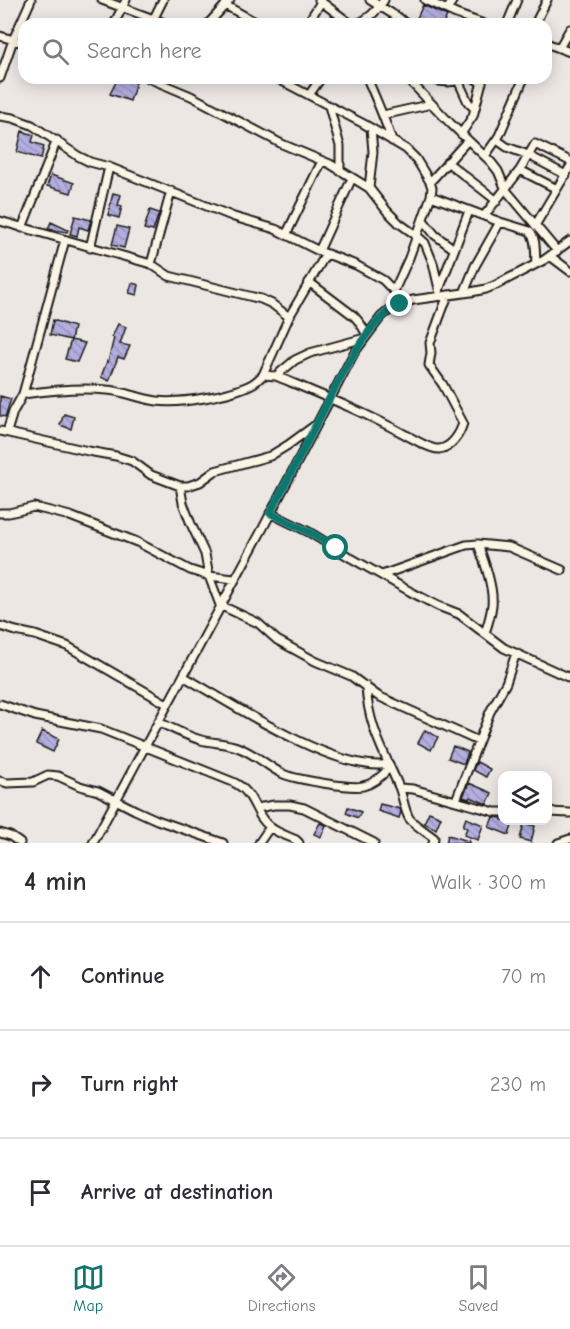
<!DOCTYPE html>
<html lang="en">
<head>
<meta charset="utf-8">
<style>
  :root { --surface:#fff; --page:#f2f2f3; --text:#2b2b33; --muted:#7c7c81; --line:#e1e1e2; --accent:#0f766e }
  body { margin:0; font-family:"Comic Neue",sans-serif; background:var(--page); color:var(--text) }
  .controls { position:absolute; right:18px; bottom:18px; display:grid; overflow:hidden; border-radius:12px; box-shadow:0 3px 15px #0003 }
  .controls button { width:54px; height:54px; display:grid; place-items:center; padding:0; border:0; border-bottom:2px solid var(--line); background:var(--surface); color:var(--text); font:30px sans-serif }
  .stop { position:absolute; width:18px; height:18px; margin:-14px; border:4px solid #0f766e; border-radius:50%; background:#fff }
  .stop.end { background:#0f766e; border-color:#fff; box-shadow:0 2px 6px #0008 }
  .list { margin:0; padding:0; list-style:none }
  h2 { display:flex; justify-content:space-between; align-items:center; height:78px; margin:0; padding:0 24px; font-size:26px }
  h2 small { font-size:20px; font-weight:400; color:var(--muted) }
  .list li { display:grid; grid-template-columns:39px 1fr auto; gap:18px; align-items:center; box-sizing:border-box; height:108px; padding:0 24px; border-top:2px solid var(--line) }
  .list b { display:block; font-size:22px; white-space:nowrap }
  .list em { font-size:20px; font-style:normal; color:var(--muted) }
  .icon { flex:none; width:33px; height:33px; fill:none; stroke:currentColor; stroke-width:2; stroke-linecap:round; stroke-linejoin:round }
  .map { position:relative; flex:none; width:570px; height:843px; overflow:hidden }
  .search { position:absolute; background:var(--surface); box-shadow:0 3px 15px #0003; left:18px; right:18px; top:18px; height:66px; display:flex; align-items:center; gap:15px; box-sizing:border-box; padding:0 21px; border-radius:18px; color:var(--muted); font-size:22px }
  .sheet { height:402px; background:var(--surface) }
  nav { display:flex; justify-content:space-around; align-items:center; box-sizing:border-box; height:84px; border-top:2px solid var(--line); background:var(--surface); font-size:16px; color:var(--muted) }
  nav a { display:grid; justify-items:center; gap:3px }
  nav .on { color:var(--accent) }
  .map>svg:first-child { display:block }
  .building { fill:url(#building-back-hatch); stroke:#1c1c1c; stroke-width:1.5 }
  .lines { fill:none; stroke-linecap:round; stroke-linejoin:round }
  .street-casing { stroke:#1c1c1c; stroke-width:11 }
  .street { stroke:#fcf5e5; stroke-width:7 }
  .route { stroke:#0f766e; stroke-width:8 }
</style>
</head>
<body>
<div class="map">
<svg width="570" height="843" viewBox="0 0 570 843">
  <defs>
    <pattern id="building-back-hatch" width="6" height="6" patternUnits="userSpaceOnUse" patternTransform="scale(1.5)"><rect width="6" height="6" fill="#b3aedf"/><path d="M-1 5l2 2M0 0l6 6M5-1l2 2" fill="none" stroke="#9995bf"/></pattern>
  </defs>
  <rect width="100%" height="100%" fill="#ede7e4"/>
  <filter id="ink" filterUnits="userSpaceOnUse"><feTurbulence type="fractalNoise" baseFrequency=".0167" numOctaves="2"/><feDisplacementMap in="SourceGraphic" scale="12" xChannelSelector="R" yChannelSelector="G"/><feConvolveMatrix kernelMatrix="1 2 1 2 8 2 1 2 1" color-interpolation-filters="sRGB"/></filter>
  <g filter="url(#ink)">
    <path class="building" d="M423,5L447,16L443,24H428L417,18Z
      M118,78H125L136,83L130,101L110,94Z
      M22,131L34,135L32,142L44,146L41,159L17,152Z
      M51,175L74,183L71,193L47,186Z
      M113,193L121,195L118,205L122,206L119,218L108,215Z
      M150,210L159,213L153,231L144,229Z
      M75,216L91,220L88,230L79,227L77,236L70,234Z
      M51,222L68,230L67,232L48,229Z
      M117,226L129,229L124,248L112,245Z
      M132,283L139,285L137,295L129,293Z
      M53,320L74,327L71,340L50,335Z
      M118,324L126,327L120,344L130,346L124,359L118,357L109,381L101,377L107,361L108,362L114,338L112,337Z
      M71,340L85,343L77,362L65,359Z
      M0,396L11,399L5,417L0,416Z
      M64,414L74,417L71,429L60,425Z
      M425,730L438,737L431,750L418,743Z
      M42,731L59,739L53,752L36,744Z
      M453,746L468,752L464,764L448,758Z
      M477,762L490,769L486,777L473,770Z
      M469,783L492,793L487,804L470,797L469,799L463,797Z
      M380,804L400,809L401,812L399,818L378,811Z
      M348,807L361,812L358,818L346,813Z
      M429,812L441,817L436,829L424,823Z
      M493,817L502,818V820H514L509,835L489,827Z
      M466,818L483,825L478,840L464,835L467,828L463,826Z
      M320,823L326,825L321,837L314,834Z
      M524,823L535,826L531,842L520,839Z
      M448,835L469,841V843H446Z"/>
    <g class="lines">
      <defs>
        <path id="street" d="M102,0L167,24
          M319,0L351,24
          M370,0L399,18L406,24
          M425,0L456,14L484,24
          M225,5L259,24
          M447,10L453,0
          M154,18L163,0
          M114,24L126,0
          M208,24L230,0
          M307,24L321,2
          M356,24C368,20 377,11 384,0
          M507,24L517,0
          M535,24L547,0
          M0,36L24,43
          M546,43L570,52
          M559,48L570,29
          M0,78L13,40L31,0
          M148,78L191,96L282,144L330,164L369,188L387,211L399,223L417,236L425,243L433,263L439,289
          M276,78L364,124L406,149L416,159L430,182L432,188L431,196L409,258L394,291
          M367,78C376,99 385,119 392,141
          M407,78L451,124L491,162L498,171L506,190L557,251
          M424,78C438,81 451,85 464,78
          M457,78L468,102L474,108
          M474,78L482,83
          M309,95L321,78
          M329,106L340,146V171
          M383,115L432,104
          M0,116L13,118L32,125L78,156L90,162L109,167L234,217L275,229L319,251L356,265L383,280L394,291L400,304
          M461,134L473,116L483,78
          M497,140L507,147L528,155L566,175
          M485,156L499,136L524,78
          M447,162L497,201
          M520,170L557,189
          M430,182L468,140
          M369,188L373,152L371,128
          M431,196L500,222L530,231C537,240 535,254 536,264
          M484,216L520,170L535,144L570,161
          M423,220L435,235L454,249
          M0,221L151,264L169,276L261,299L272,304L289,317
          M536,224L570,167
          M22,228L57,140
          M286,235L322,161
          M90,248L109,167
          M319,251L352,178
          M550,256L570,271
          M151,264L171,191
          M309,282L354,316L360,323L367,335
          M439,290L469,211
          M464,293L475,266L500,222
          M263,375L289,317L326,254
          M276,376C319,394 364,412 406,435C414,439 431,450 439,449C451,448 460,434 463,423L443,385L429,365L431,353L430,343L448,295
          M23,394C51,390 79,387 107,390C124,391 140,399 157,401C181,404 231,395 252,384C256,382 260,378 263,375L276,376L295,360L310,353L365,338
          M0,431L88,451L116,456L132,461L151,475L180,486H188L200,482L215,471L270,456L288,445L314,426
          M7,432L13,412L23,394L65,240
          M180,486L183,503L191,524L205,554L209,576L220,605L258,623L277,640L315,661L351,676L378,696L478,741
          M0,513H9L34,507L70,516L137,542L190,570L209,576L234,579
          M270,513L309,532L351,558L411,592L438,606L459,614L504,648L570,678
          M478,544C484,561 494,588 492,605C491,615 488,624 485,633
          M382,575L466,545L478,544L509,547L562,570
          M0,626L16,631L35,635L67,646L167,704
          M183,676C228,702 338,774 388,764
          M366,686C368,726 384,752 399,787C403,797 404,809 409,818C413,824 428,833 434,838L433,843
          M0,704L35,716L101,729L233,782C256,793 253,814 270,827C277,833 288,836 296,840L299,843
          M158,722C172,728 186,736 201,740C213,743 226,743 237,747C254,753 266,765 281,773C292,779 351,789 363,786C374,784 382,776 389,768
          M0,781L7,783L33,782L48,775L58,776L80,786L98,791L135,810L157,820L223,843
          M400,788L413,789L495,812H502
          M456,800L490,712L506,683L516,653
          M257,808L274,805H290L304,808L374,843
          M548,812L570,813
          M0,833L10,836L20,843
          M93,843L263,528L354,353L381,317L393,307L413,300L471,292L486,289L496,285L544,260L570,241
          M259,843L270,827
          M558,843L570,839"/>
      </defs>
      <use href="#street" class="street-casing"/>
      <use href="#street" class="street"/>
    </g>
  </g>
  <g class="lines" filter="url(#ink)">
    <path class="route" d="M336,548L309,532L270,513C286,483 302,453 317,423C335,389 365,320 400,304"/>
  </g>
</svg>
<div class="controls">
<button><svg class="icon" aria-label="layers" viewBox="0 0 24 24"><path d="M12 4l9 5-9 5-9-5zM3 14l9 5 9-5"/></svg></button>
</div>
<div class="stop" style="left:336px;top:548px"></div>
<div class="stop end" style="left:400px;top:304px"></div>
<div class="search"><svg class="icon" aria-label="search" viewBox="0 0 24 24"><circle cx="10" cy="10" r="6"/><path d="M15 15l6 6"/></svg>Search here</div>
</div>
<section class="sheet">
<h2>4 min<small>Walk · 300 m</small></h2>
<ul class="list">
<li><svg class="icon" aria-label="ahead" viewBox="0 0 24 24"><path d="M12 20V5M6 11l6-6 6 6"/></svg><div><b>Continue</b></div><em>70 m</em></li>
<li><svg class="icon" aria-label="right" viewBox="0 0 24 24"><path d="M7 20v-9h11M14 6l5 5-5 5"/></svg><div><b>Turn right</b></div><em>230 m</em></li>
<li><svg class="icon" aria-label="arrive" viewBox="0 0 24 24"><path d="M6 21V4h12l-3 4 3 4H6"/></svg><div><b>Arrive at destination</b></div></li>
</ul>
</section>
<nav>
<a class="on"><svg class="icon" aria-label="map" viewBox="0 0 24 24"><path d="M3 6l6-2 6 2 6-2v14l-6 2-6-2-6 2zM9 4v14M15 6v14"/></svg>Map</a>
<a><svg class="icon" aria-label="directions" viewBox="0 0 24 24"><path d="M12 3l9 9-9 9-9-9zM9 14v-3h6M13 9l2 2-2 2"/></svg>Directions</a>
<a><svg class="icon" aria-label="saved" viewBox="0 0 24 24"><path d="M7 4h10v16l-5-4-5 4z"/></svg>Saved</a>
</nav>
</body>
</html>
